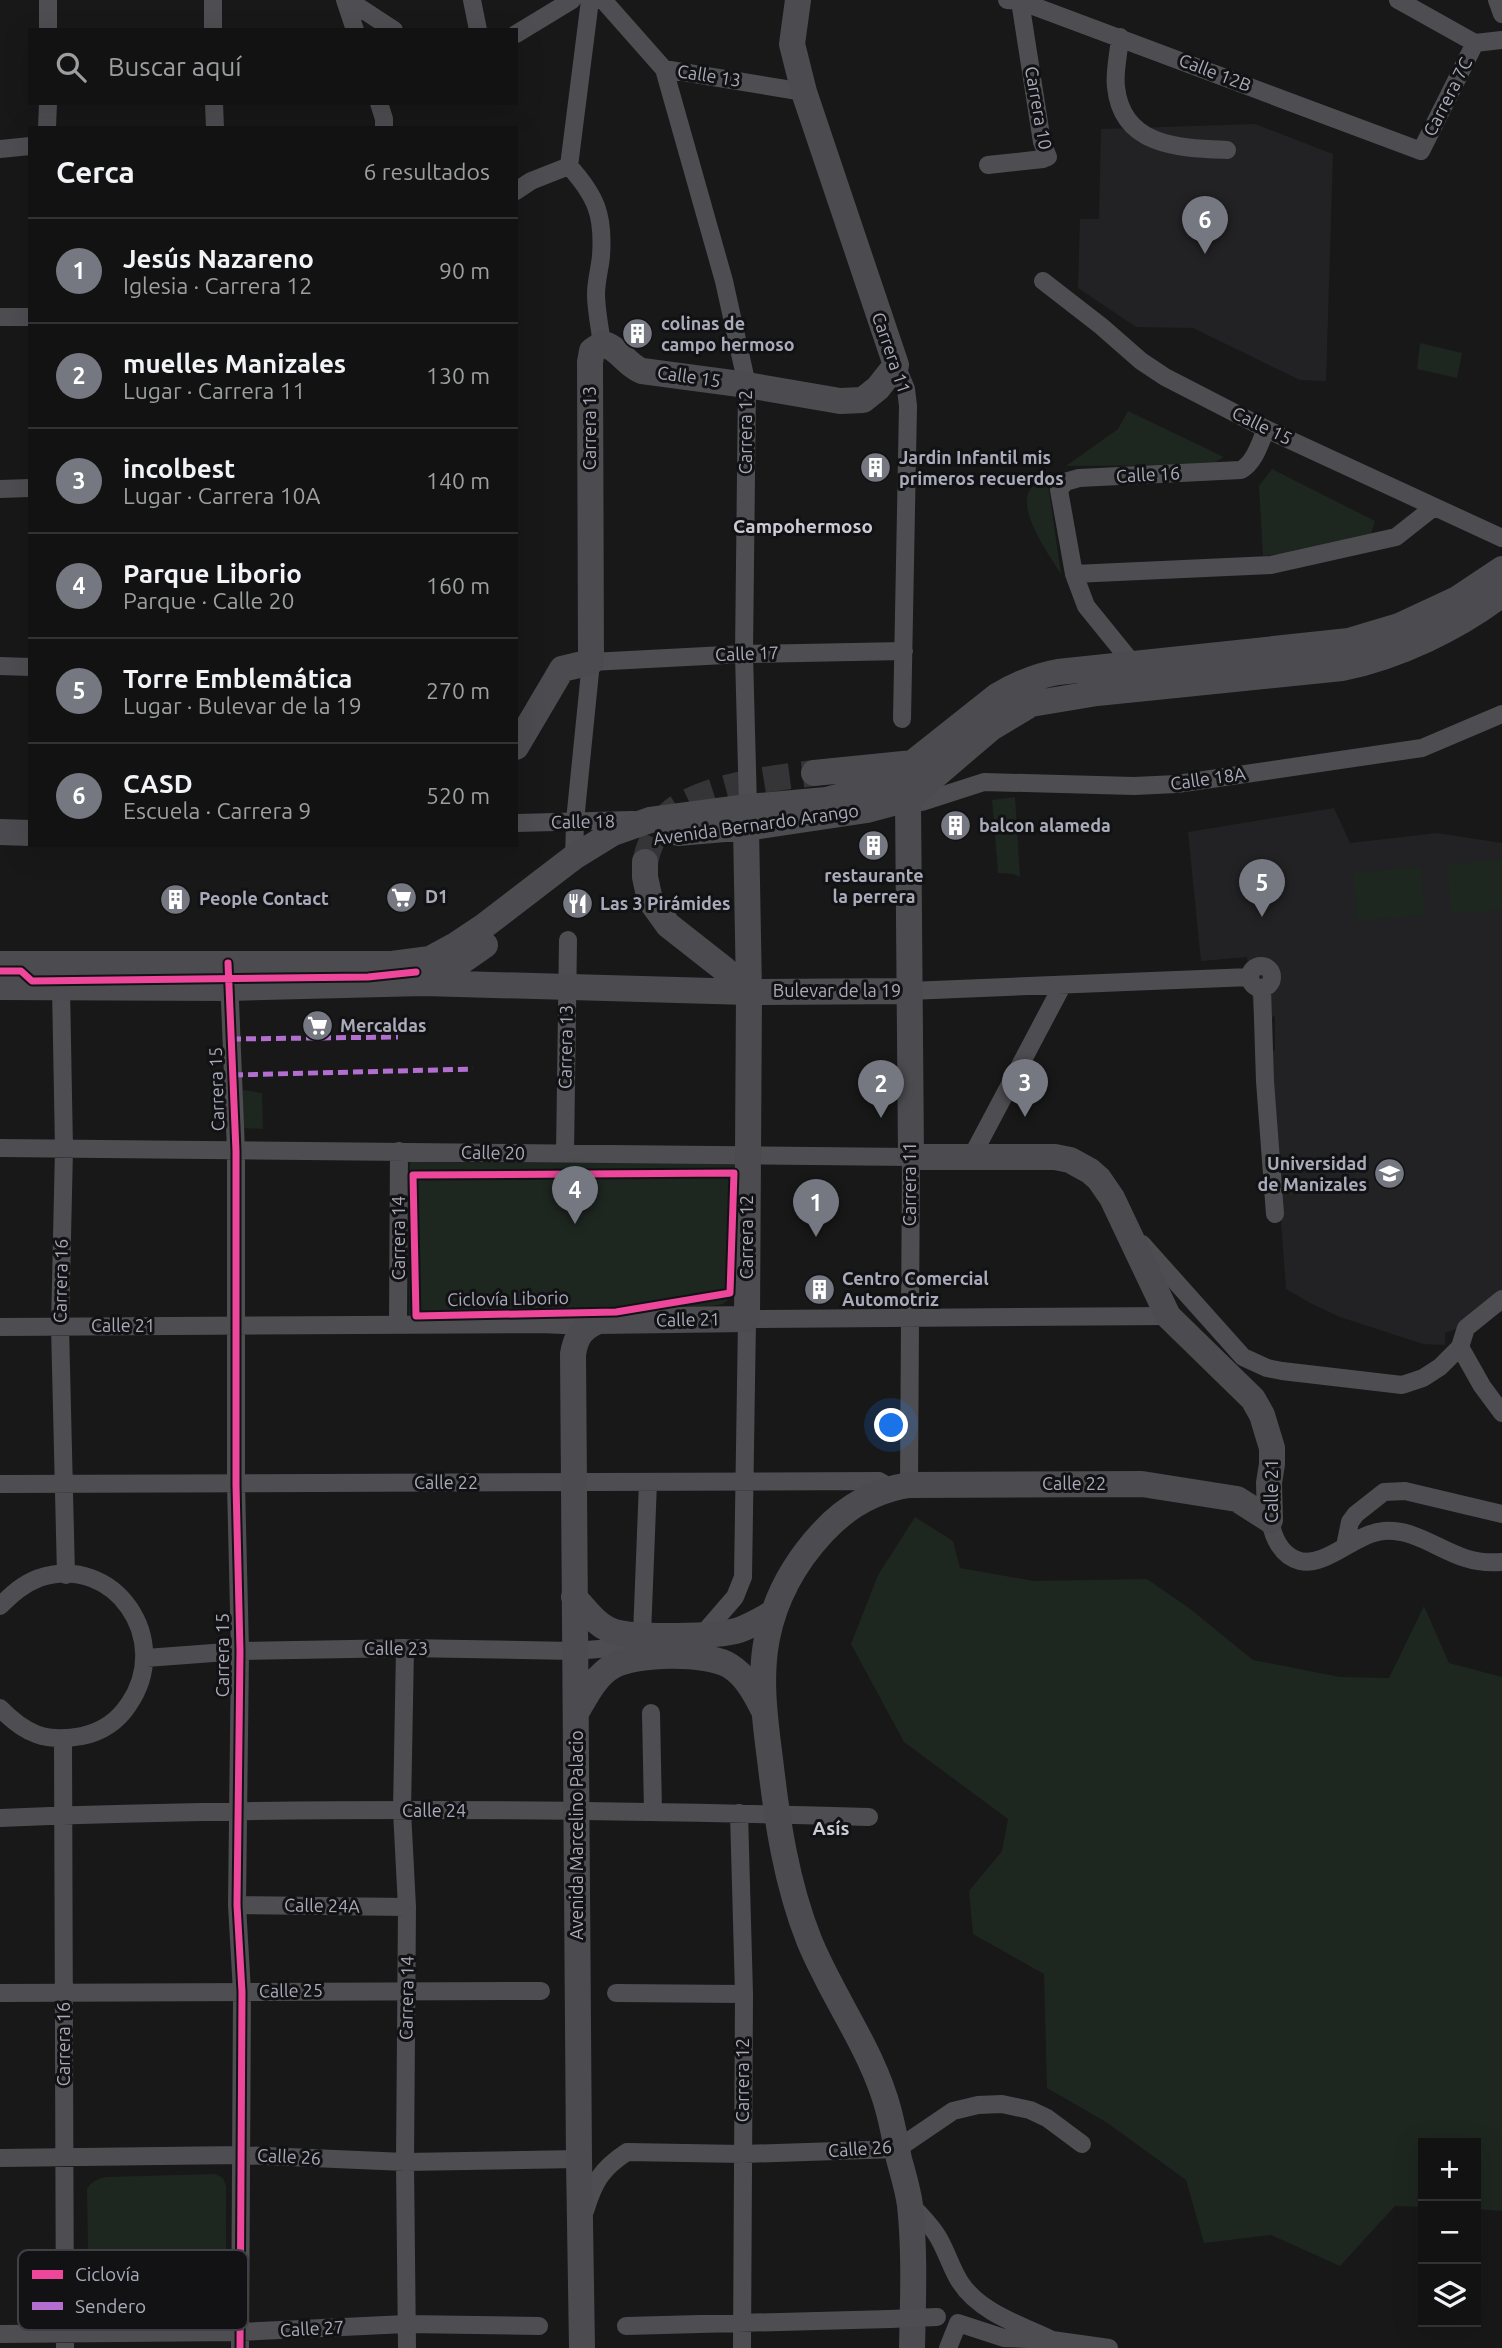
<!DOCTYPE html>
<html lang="es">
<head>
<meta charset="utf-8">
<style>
  :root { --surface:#121212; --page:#1f2020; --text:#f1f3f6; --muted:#9c9e9f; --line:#313232; --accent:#767881 }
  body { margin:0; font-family:Ubuntu,sans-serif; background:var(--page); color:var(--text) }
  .controls { position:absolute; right:21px; bottom:21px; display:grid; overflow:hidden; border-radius:0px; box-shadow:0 7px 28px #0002 }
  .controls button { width:63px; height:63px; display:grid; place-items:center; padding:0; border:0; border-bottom:2px solid var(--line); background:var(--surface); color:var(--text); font:35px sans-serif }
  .you { position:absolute; left:892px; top:1426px; width:24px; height:24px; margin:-18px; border:5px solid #fff; border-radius:50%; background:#1a73e8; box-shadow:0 0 0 10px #1a73e833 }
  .badge { display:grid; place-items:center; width:46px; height:46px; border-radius:50%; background:var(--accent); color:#fff; font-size:23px; font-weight:700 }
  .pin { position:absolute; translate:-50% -58px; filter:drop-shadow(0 2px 4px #0008) }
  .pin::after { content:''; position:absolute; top:37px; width:24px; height:21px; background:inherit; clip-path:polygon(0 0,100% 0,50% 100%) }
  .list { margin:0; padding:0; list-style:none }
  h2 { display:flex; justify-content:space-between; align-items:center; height:91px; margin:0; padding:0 28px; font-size:30px }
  h2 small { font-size:23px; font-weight:400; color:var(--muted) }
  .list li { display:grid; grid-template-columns:46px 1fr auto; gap:21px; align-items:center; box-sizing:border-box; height:105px; padding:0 28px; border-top:2px solid var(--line) }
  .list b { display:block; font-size:26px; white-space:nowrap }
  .list p { margin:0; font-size:23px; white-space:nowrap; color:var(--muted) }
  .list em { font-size:23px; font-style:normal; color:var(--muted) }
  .icon { flex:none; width:38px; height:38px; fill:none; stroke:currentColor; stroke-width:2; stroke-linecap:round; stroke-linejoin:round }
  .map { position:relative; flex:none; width:1502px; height:2348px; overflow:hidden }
  .search { position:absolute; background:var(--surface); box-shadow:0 7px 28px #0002; left:28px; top:28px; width:490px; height:77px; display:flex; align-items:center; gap:18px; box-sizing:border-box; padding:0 24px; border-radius:0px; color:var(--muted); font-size:26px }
  .panel { position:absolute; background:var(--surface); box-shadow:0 7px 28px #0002; left:28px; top:126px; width:490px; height:721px; border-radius:0px }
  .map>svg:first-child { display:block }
  .built { fill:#222224 }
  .green { fill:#1e2620 }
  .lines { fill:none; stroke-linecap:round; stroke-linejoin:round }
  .secondary-tunnel { stroke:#353538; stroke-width:26; stroke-dasharray:26 13; stroke-linecap:butt }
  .street { stroke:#4e4e52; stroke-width:18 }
  .secondary { stroke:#4c4c50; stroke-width:26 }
  .street-bridge { stroke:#4e4e52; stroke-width:18 }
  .quiet { stroke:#b36fd0; stroke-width:5; stroke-dasharray:10 5; stroke-linecap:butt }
  .cycleway-casing { stroke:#121214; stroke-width:11 }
  .cycleway { stroke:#ed469a; stroke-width:7 }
  .labels { text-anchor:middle; stroke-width:6; stroke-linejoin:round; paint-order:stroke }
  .street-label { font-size:18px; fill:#a9abba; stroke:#121214 }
  .poi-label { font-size:18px; font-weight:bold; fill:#a9abba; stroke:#121214; text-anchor:start }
  .neighbourhood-label { font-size:19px; font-weight:bold; fill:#cacbd5; stroke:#121214 }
  .key { fill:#121214; stroke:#3f4046; stroke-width:2 }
  .key-label { font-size:19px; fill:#a9abba }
</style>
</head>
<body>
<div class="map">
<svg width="1502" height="2348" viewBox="0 0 1502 2348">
  <rect width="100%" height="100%" fill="#181818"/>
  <path class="built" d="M1255,124L1333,154L1326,381L1300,380L1193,328L1136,327L1078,288L1080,219H1099L1101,129Z
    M1334,808L1350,843L1437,833L1502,843V1312L1445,1333V1345L1423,1344L1340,1317L1310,1303L1286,1289L1269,1059L1275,1049V1016L1255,1020L1247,957L1201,961L1188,832Z"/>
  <path class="green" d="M1420,343L1462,353L1457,378L1417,369Z
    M1128,411L1224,457L1210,465L1066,466L1118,429Z
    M1272,469L1375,521L1371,534L1336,549L1263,556L1259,486Z
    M1044,480L1048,483L1061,574C1049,554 1002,492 1044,480Z
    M1015,797L1020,877L1014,874L998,873L992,800Z
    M1502,859V910L1451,914L1447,864Z
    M1421,867L1425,916L1357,921L1353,872Z
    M243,1090L262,1093L263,1129L241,1128Z
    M410,1162L740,1163L734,1295L723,1304L686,1311L409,1318Z
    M915,1517L953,1541L960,1568L1034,1581L1147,1579L1189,1608L1253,1660L1340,1677L1389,1678L1424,1606L1449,1663L1502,1677V2211L1476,2209V2143H1423V2207L1395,2206L1340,2266L1271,2235L1204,2243L1186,2180L1106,2122L1047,2088L1044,1974L973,1934L969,1891L1002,1851L1008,1819L904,1742L851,1644L878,1575Z
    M216,2174L223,2178L226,2186V2310L219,2320L211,2322L108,2323L93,2318L89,2310L87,2189C92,2181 97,2179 106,2177Z"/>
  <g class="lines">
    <path class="secondary-tunnel" d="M645,862C649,843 661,817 678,807C718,784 769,779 814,773"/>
    <path class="street" d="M213,0V30
      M345,0L355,30
      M348,0L394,30
      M472,0L478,30
      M590,0L569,166C596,196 604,215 601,256C600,268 596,281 596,294C596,310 600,328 602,344
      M603,0L664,69L804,92
      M1007,0L1020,1L1421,151L1475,43
      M1398,0L1475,43L1502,40
      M1497,0L1502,14
      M48,30V0
      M516,34L572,0
      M1120,37C1119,53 1114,71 1116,87C1122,147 1180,148 1227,150
      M664,69L724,281L747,385L744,654L748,807
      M214,103L215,128
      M379,103L384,119V128
      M47,128L48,103
      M0,149L30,146
      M988,165L1043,159L1048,157L1042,142L1020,1
      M516,191L531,181L569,166
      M1043,281L1101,326L1141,361L1165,377L1266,429L1502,538
      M0,317H30
      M896,365L906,389L908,406L902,719
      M0,489L30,488
      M1074,574L1271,565L1396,537L1434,507
      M1133,664L1086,606L1074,574L1059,490L1065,482L1079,478L1241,470C1255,462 1260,443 1266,429
      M0,666L30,667
      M908,799L922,802L984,782L1134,786L1177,784L1422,748L1502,714
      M516,823L633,820
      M574,862L575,821L591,662L744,654L904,651
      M1250 977a11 11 0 1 1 22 0a11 11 0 1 1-22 0Z
      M229,977L236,1151V1485L240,1651L237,1905L242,1992L240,2348
      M61,987L64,1149L60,1326L66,1575
      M1262,988L1265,1081L1275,1214
      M909,991L1250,977
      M0,1148L911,1157L909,1485
      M565,1154L568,940
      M971,1158L1062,986
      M1142,1244L1243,1357L1267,1368L1282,1371L1402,1385L1423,1378L1440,1367L1460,1347L1466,1328L1502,1299
      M398,1324L399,1151
      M0,1327L541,1324L586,1326
      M1460,1347L1482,1386L1502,1413
      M0,1484L879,1481L891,1488
      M1270,1520C1273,1537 1281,1556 1300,1561C1327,1567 1355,1533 1384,1531C1415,1529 1437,1549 1465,1558C1477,1562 1489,1563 1502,1562
      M1345,1546L1350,1522L1356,1514L1384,1492L1405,1491L1502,1514
      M0,1606C12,1594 23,1584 39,1578C115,1553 173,1640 129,1704C118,1721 101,1732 82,1736C46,1743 25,1734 0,1708
      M703,1634L735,1597L743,1577L747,1319L1168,1316
      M405,1648L402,1811L407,1907L405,2162L407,2348
      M146,1658L240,1651L405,1648L574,1651L624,1647L642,1635L648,1482
      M651,1713L653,1811
      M63,1740L65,2348
      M739,1813L744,1994L742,2348
      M0,1818C289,1806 579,1809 869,1817
      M237,1905L407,1907
      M0,1993L541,1991
      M616,1993L744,1994
      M0,2158L241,2155L405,2162L579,2159
      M910,2204C920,2214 931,2225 938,2237C947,2252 951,2268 960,2282C980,2313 1021,2325 1052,2340
      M585,2211C594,2182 601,2169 627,2152L743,2154L897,2149L953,2111L978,2105L1002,2104L1030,2110L1047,2118L1082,2144
      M626,2326L890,2319
      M0,2334L240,2332L406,2324L539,2326
      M948,2348L958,2323L1004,2338L1052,2340L1109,2348"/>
    <path class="secondary" d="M516,747L562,669L591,662L590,362L592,351L602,344C618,346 626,365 642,371L747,385L840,401L863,400L878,388L896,365L804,92L792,44L798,0
      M814,773L913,763
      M908,799L911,1157H1055L1070,1160L1090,1171L1099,1179L1112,1198L1168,1316L1253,1399L1262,1415L1272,1448V1464L1269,1483L1270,1520
      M0,832L30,833
      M678,833L760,826L867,810L908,799L991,728L1031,704L1097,693L1342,668C1397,657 1458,628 1502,594
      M645,862V877L650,900L668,925L724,969L749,992
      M0,964H392L430,959L454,946L484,926L574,857L613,833L650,820L748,807L826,800L886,784L997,696C1017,684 1035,676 1058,672L1349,641L1399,626L1457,599L1502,569
      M424,983L452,968L485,945
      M0,987L229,988L424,983L749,992L909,991
      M574,1597C586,1610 597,1627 615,1632C636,1638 718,1637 739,1630C751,1626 762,1619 773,1613
      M576,1713C586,1696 595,1676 613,1666C636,1653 707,1652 730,1666C746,1676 755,1693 763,1709
      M582,2348L579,2159L573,1354C576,1336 582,1328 598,1321L747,1319L749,992L746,827
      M912,2348C913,2301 915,2252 910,2205C908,2190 903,2174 899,2159C896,2143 893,2128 889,2112C873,2050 833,1999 809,1940C786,1882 777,1820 770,1759C765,1720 759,1678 767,1638C775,1598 795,1562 823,1532C846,1507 876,1490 909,1485L1142,1484L1237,1499L1270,1520"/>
    <path class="street-bridge" d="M890,2319L937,2317"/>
    <path class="quiet" d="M231,1039L398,1037
      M233,1075L473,1069"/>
    <defs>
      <path id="cycleway" d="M228,963L236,1151V1485L240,1651L237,1905L242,1992L240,2348
        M0,971H21L32,981L368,977L416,972
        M734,1173L730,1293L616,1312L416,1316L413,1175Z"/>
    </defs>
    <use href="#cycleway" class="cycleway-casing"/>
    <use href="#cycleway" class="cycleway"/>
  </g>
  <defs>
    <symbol id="building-disc" viewBox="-11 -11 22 22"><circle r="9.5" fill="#767881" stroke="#121214"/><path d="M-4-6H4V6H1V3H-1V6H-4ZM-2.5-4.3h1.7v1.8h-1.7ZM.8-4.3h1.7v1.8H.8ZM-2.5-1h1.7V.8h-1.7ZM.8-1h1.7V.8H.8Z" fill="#fff"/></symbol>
    <symbol id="supermarket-disc" viewBox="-11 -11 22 22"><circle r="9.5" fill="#767881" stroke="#121214"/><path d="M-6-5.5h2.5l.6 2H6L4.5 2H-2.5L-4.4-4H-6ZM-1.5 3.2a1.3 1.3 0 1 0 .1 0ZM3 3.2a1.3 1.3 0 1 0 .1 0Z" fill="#fff"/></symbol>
    <symbol id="restaurant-disc" viewBox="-11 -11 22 22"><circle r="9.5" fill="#767881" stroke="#121214"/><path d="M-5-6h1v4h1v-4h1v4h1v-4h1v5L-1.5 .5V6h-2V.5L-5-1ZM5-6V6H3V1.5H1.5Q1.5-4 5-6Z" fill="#fff"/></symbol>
    <symbol id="university-disc" viewBox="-11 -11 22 22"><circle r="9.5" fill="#767881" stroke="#121214"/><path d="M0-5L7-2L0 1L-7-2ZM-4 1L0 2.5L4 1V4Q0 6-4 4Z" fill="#fff"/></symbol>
  </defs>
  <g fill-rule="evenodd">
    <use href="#building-disc" x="620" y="316" width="35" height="35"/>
    <use href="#building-disc" x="858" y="450" width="35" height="35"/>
    <use href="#building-disc" x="938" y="808" width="35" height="35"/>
    <use href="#building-disc" x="856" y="828" width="35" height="35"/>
    <use href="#supermarket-disc" x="384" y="880" width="35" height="35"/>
    <use href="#building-disc" x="158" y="882" width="35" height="35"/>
    <use href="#restaurant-disc" x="560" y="886" width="35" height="35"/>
    <use href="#supermarket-disc" x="300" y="1008" width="35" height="35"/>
    <use href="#university-disc" x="1372" y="1156" width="35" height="35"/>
    <use href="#building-disc" x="802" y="1272" width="35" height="35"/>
  </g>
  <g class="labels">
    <g class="street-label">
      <text transform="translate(1215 73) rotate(21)" y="6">Calle 12B</text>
      <text transform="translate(709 76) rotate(9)" y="6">Calle 13</text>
      <text transform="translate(1448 97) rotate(-63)" y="6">Carrera 7C</text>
      <text transform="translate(1038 108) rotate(80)" y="6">Carrera 10</text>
      <text transform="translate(891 353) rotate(71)" y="6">Carrera 11</text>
      <text transform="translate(689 377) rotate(8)" y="6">Calle 15</text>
      <text transform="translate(1262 426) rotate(26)" y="6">Calle 15</text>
      <text transform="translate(590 428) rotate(-90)" y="6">Carrera 13</text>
      <text transform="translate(746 432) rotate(-90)" y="6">Carrera 12</text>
      <text transform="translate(1148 475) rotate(-3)" y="6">Calle 16</text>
      <text transform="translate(747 654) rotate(-2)" y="6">Calle 17</text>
      <text transform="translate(1208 779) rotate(-8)" y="6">Calle 18A</text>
      <text transform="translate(583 822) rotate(-1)" y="6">Calle 18</text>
      <text transform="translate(756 825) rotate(-8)" y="6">Avenida Bernardo Arango</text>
      <text x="837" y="997">Bulevar de la 19</text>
      <text transform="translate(566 1047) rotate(-89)" y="6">Carrera 13</text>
      <text transform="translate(217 1089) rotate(-92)" y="6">Carrera 15</text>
      <text transform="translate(493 1153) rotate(1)" y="6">Calle 20</text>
      <text transform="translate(910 1184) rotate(-90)" y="6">Carrera 11</text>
      <text transform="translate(747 1237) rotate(-90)" y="6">Carrera 12</text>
      <text transform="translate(399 1238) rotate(-90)" y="6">Carrera 14</text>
      <text transform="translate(61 1281) rotate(-89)" y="6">Carrera 16</text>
      <text transform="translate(508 1299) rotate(-1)" y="6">Ciclovía Liborio</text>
      <text transform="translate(688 1320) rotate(-1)" y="6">Calle 21</text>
      <text x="123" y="1332">Calle 21</text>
      <text x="446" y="1489">Calle 22</text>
      <text x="1074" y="1490">Calle 22</text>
      <text transform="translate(1272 1491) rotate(-90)" y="6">Calle 21</text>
      <text x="396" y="1655">Calle 23</text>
      <text transform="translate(223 1655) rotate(-90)" y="6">Carrera 15</text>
      <text x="434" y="1817">Calle 24</text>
      <text transform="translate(577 1835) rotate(-90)" y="6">Avenida Marcelino Palacio</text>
      <text transform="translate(322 1906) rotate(1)" y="6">Calle 24A</text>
      <text transform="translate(291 1991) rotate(-1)" y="6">Calle 25</text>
      <text transform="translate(407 1998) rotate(-89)" y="6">Carrera 14</text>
      <text transform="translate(64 2044) rotate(-90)" y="6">Carrera 16</text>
      <text transform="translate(743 2080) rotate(-90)" y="6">Carrera 12</text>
      <text transform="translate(860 2149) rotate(-4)" y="6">Calle 26</text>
      <text transform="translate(289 2157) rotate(3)" y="6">Calle 26</text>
      <text transform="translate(312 2329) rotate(-3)" y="6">Calle 27</text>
    </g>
    <g class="poi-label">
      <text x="661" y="330">colinas de<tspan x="661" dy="21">campo hermoso</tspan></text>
      <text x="899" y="464">Jardin Infantil mis<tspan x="899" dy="21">primeros recuerdos</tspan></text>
      <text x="979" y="832">balcon alameda</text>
      <text x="874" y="882" text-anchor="middle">restaurante<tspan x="874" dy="21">la perrera</tspan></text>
      <text x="425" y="903">D1</text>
      <text x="199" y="905">People Contact</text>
      <text x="600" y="910">Las 3 Pirámides</text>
      <text x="340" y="1032">Mercaldas</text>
      <text x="1367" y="1170" text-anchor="end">Universidad<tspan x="1367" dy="21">de Manizales</tspan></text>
      <text x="842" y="1285">Centro Comercial<tspan x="842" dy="21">Automotriz</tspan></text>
    </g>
    <g class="neighbourhood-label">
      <text x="803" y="533">Campohermoso</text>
      <text x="831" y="1835">Asís</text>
    </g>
  </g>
  <rect x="18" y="2250" width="230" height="80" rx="10" class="key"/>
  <rect x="32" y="2270" width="31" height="9" fill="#ed469a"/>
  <rect x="32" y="2302" width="31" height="8" fill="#b36fd0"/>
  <g class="key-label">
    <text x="75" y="2281">Ciclovía</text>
    <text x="75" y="2313">Sendero</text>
  </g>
</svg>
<div class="controls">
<button>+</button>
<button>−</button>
<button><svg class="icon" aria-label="layers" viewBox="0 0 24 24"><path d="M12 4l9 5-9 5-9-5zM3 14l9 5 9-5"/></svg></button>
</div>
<div class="you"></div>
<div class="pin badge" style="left:816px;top:1237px">1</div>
<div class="pin badge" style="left:881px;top:1118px">2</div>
<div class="pin badge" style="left:1025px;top:1117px">3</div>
<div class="pin badge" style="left:575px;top:1224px">4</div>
<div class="pin badge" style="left:1262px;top:917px">5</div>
<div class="pin badge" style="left:1205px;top:254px">6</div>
<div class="search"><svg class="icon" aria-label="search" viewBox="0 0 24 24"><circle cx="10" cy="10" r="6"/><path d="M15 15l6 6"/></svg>Buscar aquí</div>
<section class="panel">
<h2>Cerca<small>6 resultados</small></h2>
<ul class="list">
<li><span class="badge">1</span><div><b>Jesús Nazareno</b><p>Iglesia · Carrera 12</p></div><em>90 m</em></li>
<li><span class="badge">2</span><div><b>muelles Manizales</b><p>Lugar · Carrera 11</p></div><em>130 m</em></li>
<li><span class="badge">3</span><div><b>incolbest</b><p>Lugar · Carrera 10A</p></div><em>140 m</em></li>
<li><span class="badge">4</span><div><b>Parque Liborio</b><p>Parque · Calle 20</p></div><em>160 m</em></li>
<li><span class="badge">5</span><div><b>Torre Emblemática</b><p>Lugar · Bulevar de la 19</p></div><em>270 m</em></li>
<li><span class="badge">6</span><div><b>CASD</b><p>Escuela · Carrera 9</p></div><em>520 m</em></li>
</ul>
</section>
</div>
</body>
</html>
